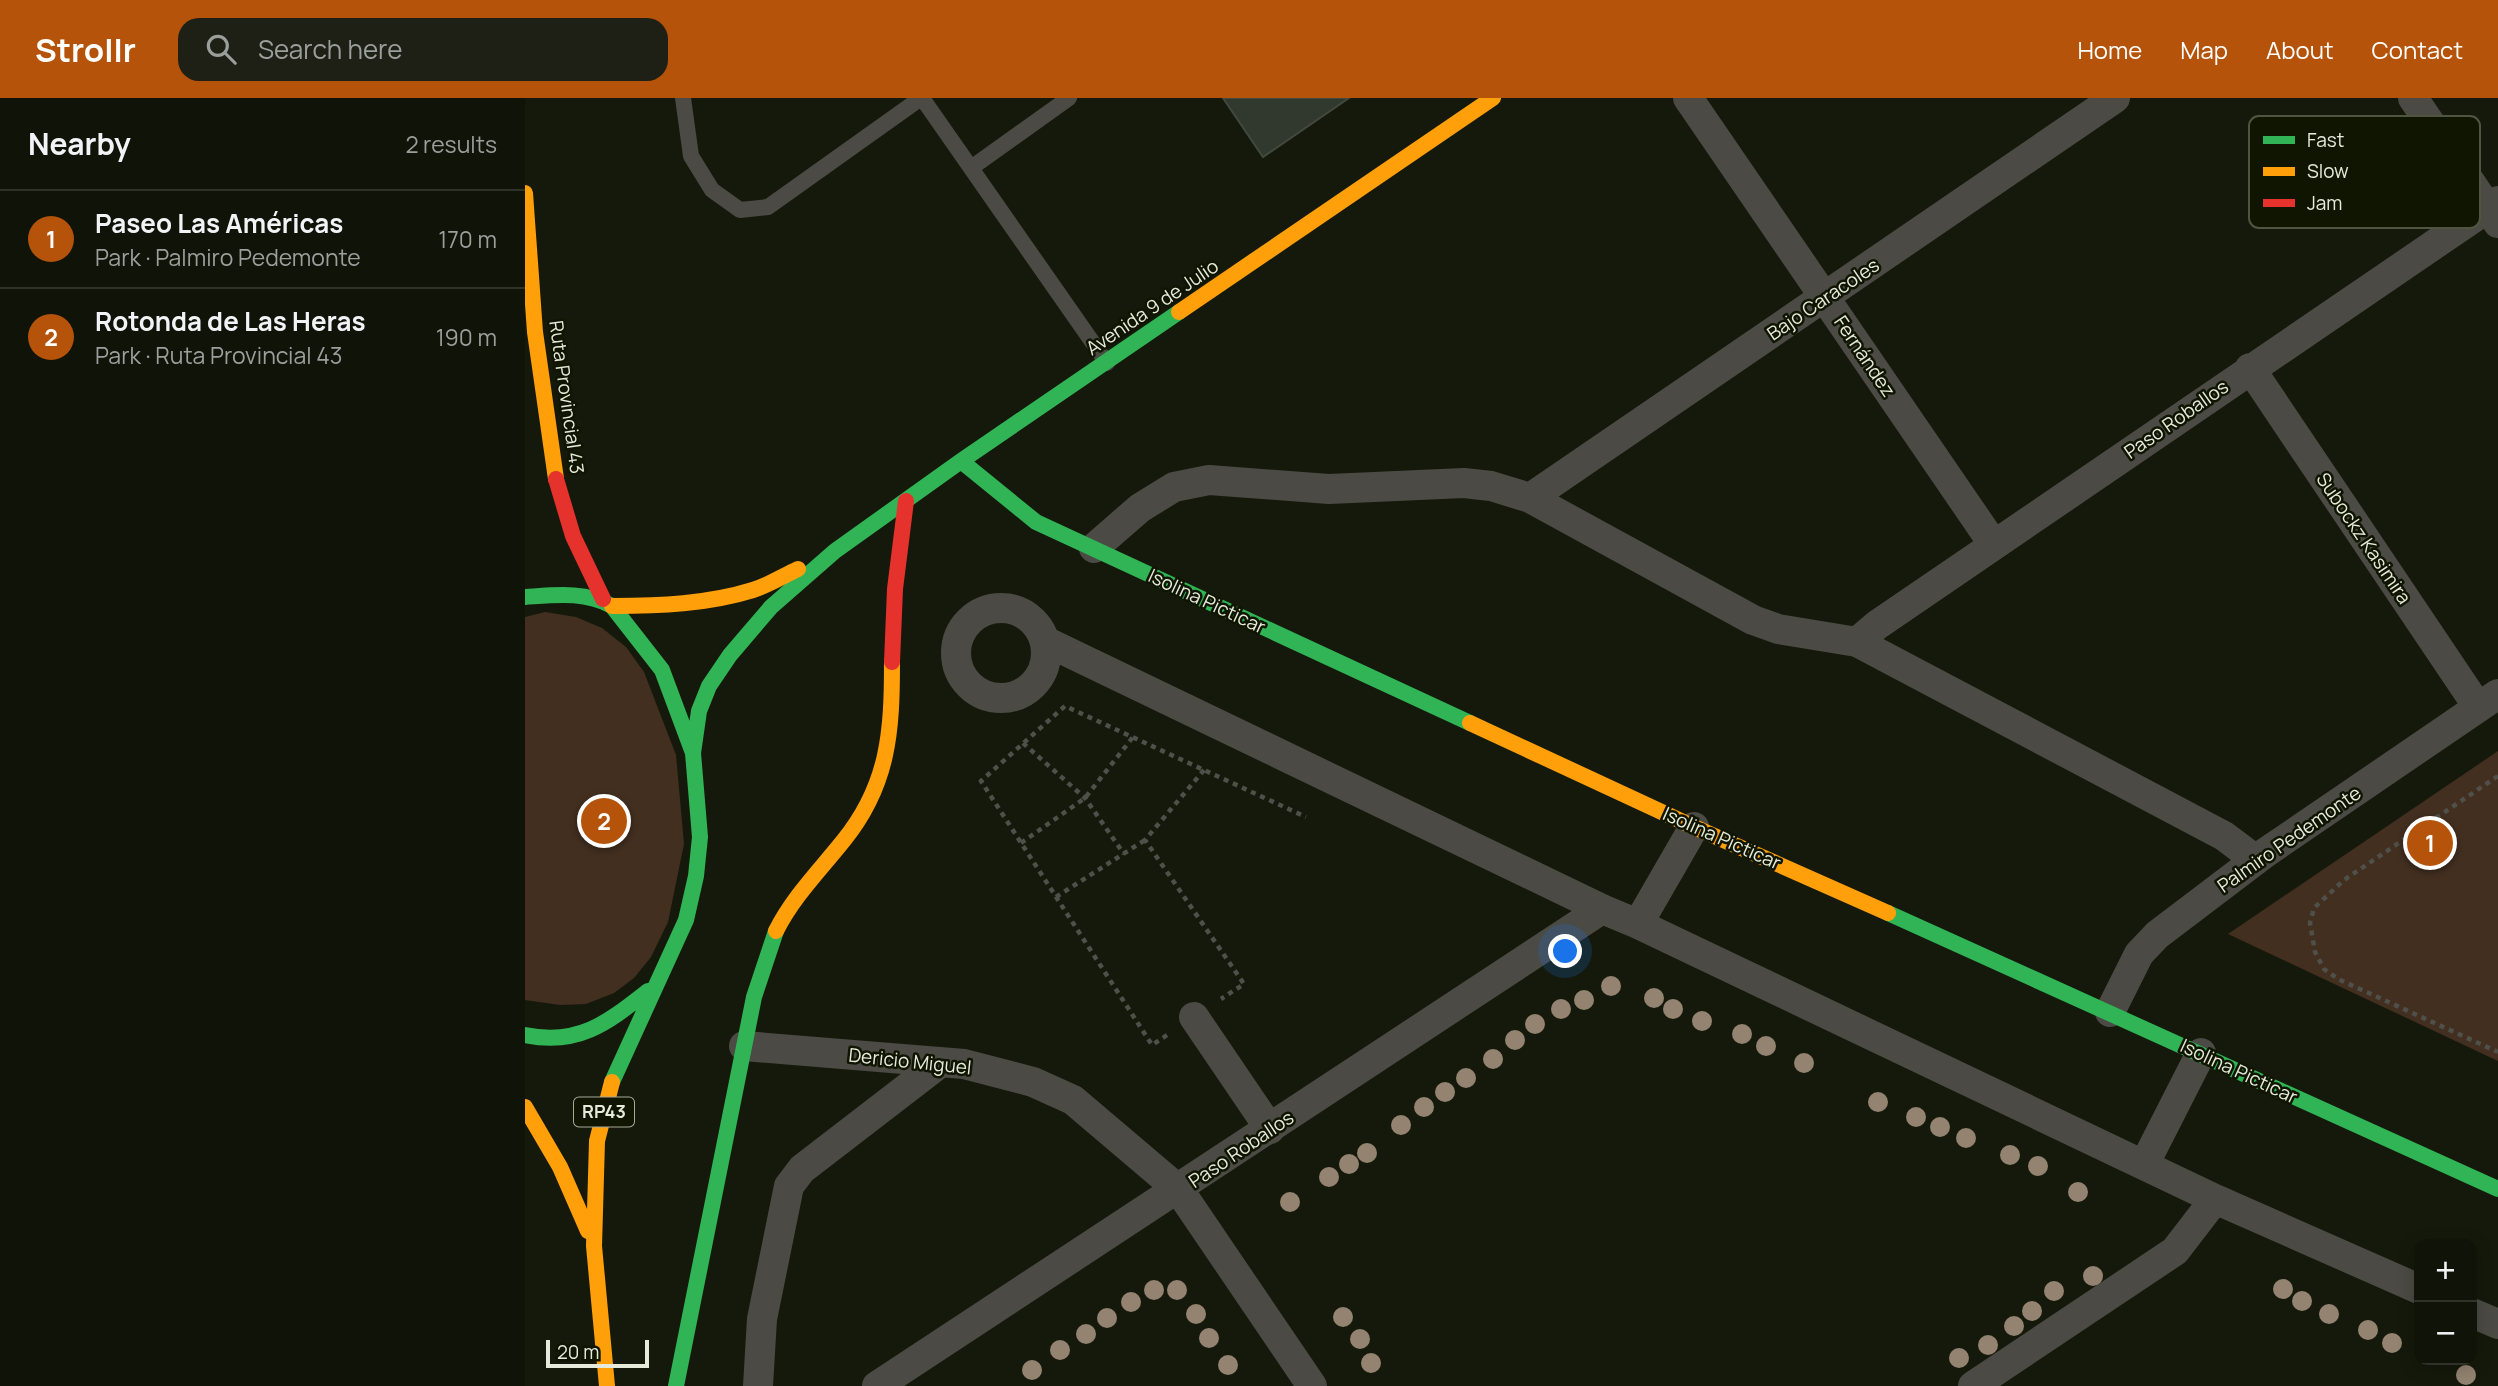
<!DOCTYPE html>
<html lang="en">
<head>
<meta charset="utf-8">
<style>
  :root { --surface:#101308; --page:#1e2016; --text:#f1f3f6; --muted:#9c9e9c; --line:#303229; --accent:#b45309 }
  body { margin:0; font-family:Manrope,sans-serif; background:var(--page); color:var(--text) }
  .controls { position:absolute; right:21px; bottom:21px; display:grid; overflow:hidden; border-radius:14px; box-shadow:0 4px 18px #0003 }
  .controls button { width:63px; height:63px; display:grid; place-items:center; padding:0; border:0; border-bottom:2px solid var(--line); background:var(--surface); color:var(--text); font:35px sans-serif }
  .scale { position:absolute; left:21px; bottom:18px; width:103px; box-sizing:border-box; padding-left:7px; border:4px solid #e5eada; border-top:0; font-size:19px; line-height:24px; white-space:nowrap; color:#e5eada; -webkit-text-stroke:5px #0f1500; paint-order:stroke }
  .you { position:absolute; left:1041px; top:854px; width:24px; height:24px; margin:-18px; border:5px solid #fff; border-radius:50%; background:#1a73e8; box-shadow:0 0 0 10px #1a73e833 }
  .badge { display:grid; place-items:center; width:46px; height:46px; border-radius:50%; background:var(--accent); color:#fff; font-size:23px; font-weight:700 }
  .pin { position:absolute; translate:-50% -50%; border:4px solid #fff; box-shadow:0 2px 7px #0006 }
  .list { margin:0; padding:0; list-style:none }
  h2 { display:flex; justify-content:space-between; align-items:center; height:91px; margin:0; padding:0 28px; font-size:30px }
  h2 small { font-size:23px; font-weight:400; color:var(--muted) }
  .list li { display:grid; grid-template-columns:46px 1fr auto; gap:21px; align-items:center; box-sizing:border-box; height:98px; padding:0 28px; border-top:2px solid var(--line) }
  .list b { display:block; font-size:26px; white-space:nowrap }
  .list p { margin:0; font-size:23px; white-space:nowrap; color:var(--muted) }
  .list em { font-size:23px; font-style:normal; color:var(--muted) }
  .icon { flex:none; width:38px; height:38px; fill:none; stroke:currentColor; stroke-width:2; stroke-linecap:round; stroke-linejoin:round }
  .map { position:relative; flex:none; width:1973px; height:1288px; overflow:hidden }
  header { display:flex; align-items:center; gap:42px; box-sizing:border-box; height:98px; padding:0 35px; background:var(--accent); color:#fff }
  header strong { font-size:33px }
  nav { display:flex; gap:38px; margin-inline-start:auto; font-size:24px }
  .search { width:490px; height:63px; background:var(--page); display:flex; align-items:center; gap:18px; box-sizing:border-box; padding:0 24px; border-radius:21px; color:var(--muted); font-size:26px }
  main { display:flex }
  aside { flex:1; background:var(--surface) }
  .map>svg:first-child { display:block }
  .green { fill:#422f20 }
  .building { fill:#31382e; stroke:#41483d; stroke-width:2 }
  .lines { fill:none; stroke-linecap:round; stroke-linejoin:round }
  .path { stroke:#50504a; stroke-width:4.5; stroke-dasharray:5 5; stroke-linecap:butt }
  .lane { stroke:#4b4a44; stroke-width:16 }
  .street { stroke:#4b4a44; stroke-width:30 }
  .fast { stroke:#30b455; stroke-width:16 }
  .slow { stroke:#ff9f0a; stroke-width:16 }
  .jam { stroke:#e5322d; stroke-width:16 }
  .tree { fill:#938370 }
  .labels { text-anchor:middle; stroke-width:5; stroke-linejoin:round; paint-order:stroke }
  .shield { fill:#0f1500; stroke:#a5aa99; stroke-width:2 }
  .shield-label { font-size:18px; font-weight:bold; fill:#e5eada }
  .street-label { font-size:19px; fill:#e5eada; stroke:#0f1500 }
  .key { fill:#0f1500; stroke:#4f5541; stroke-width:2 }
  .key-label { font-size:19px; fill:#e5eada }
</style>
</head>
<body>
<header>
<strong>Strollr</strong>
<div class="search"><svg class="icon" aria-label="search" viewBox="0 0 24 24"><circle cx="10" cy="10" r="6"/><path d="M15 15l6 6"/></svg>Search here</div>
<nav><a>Home</a><a>Map</a><a>About</a><a>Contact</a></nav>
</header>
<main>
<aside>
<h2>Nearby<small>2 results</small></h2>
<ul class="list">
<li><span class="badge">1</span><div><b>Paseo Las Américas</b><p>Park · Palmiro Pedemonte</p></div><em>170 m</em></li>
<li><span class="badge">2</span><div><b>Rotonda de Las Heras</b><p>Park · Ruta Provincial 43</p></div><em>190 m</em></li>
</ul>
</aside>
<div class="map">
<svg width="1973" height="1288" viewBox="0 0 1973 1288">
  <rect width="100%" height="100%" fill="#15190b"/>
  <path class="green" d="M20,514L51,519L77,530L101,549L119,574L151,657L159,746L143,824L126,859L109,880L89,895L61,906L35,907L0,902V519Z
    M1973,653V963L1703,836Z"/>
  <path class="building" d="M698,0H824L738,59Z"/>
  <g class="lines">
    <path class="path" d="M498,645L560,700L599,756
      M679,672L620,742L719,886L696,901
      M1973,678L1819,782L1789,810L1785,825L1790,854L1799,871L1813,881L1973,954
      M496,745L560,700L608,639
      M531,799L620,742
      M642,937L627,947L456,683L540,608L781,719"/>
    <path class="lane" d="M158,0L166,58L187,92L215,112L243,109L396,0
      M397,0L582,265
      M446,70L544,0"/>
    <path class="street" d="M1163,0L1469,447
      M1888,0L1973,125
      M1725,270L1953,609
      M1005,400L1590,0
      M569,450L615,410L649,389L684,382L804,391L939,385L966,388L1005,400L1228,522L1253,531L1332,544L1699,738L1731,762
      M431 555a45 45 0 1 1 90 0a45 45 0 1 1-90 0Z
      M520,543L1077,811L1113,826L1690,1101L1894,1191
      M1332,544L1352,527L1973,103
      M1113,826L1169,729
      M1585,914L1614,856L1632,837L1740,755L1973,596
      M669,919L745,1031
      M219,948L439,966L508,984L548,1002L654,1092L787,1288
      M1619,1067L1676,955
      M1947,1215L1973,1226
      M233,1288L237,1221L264,1088L277,1071L416,964
      M352,1288L1077,811
      M1448,1288L1650,1153L1690,1101"/>
    <path class="fast" d="M436,363L511,424L945,625
      M0,499C30,497 60,493 87,508L137,572L168,655L175,739L171,778L161,822L87,984
      M168,655L174,613L184,588L205,557L246,509L310,453L436,363L654,214
      M1363,815L1973,1091
      M0,937C54,948 82,925 123,893
      M151,1288L229,899L251,833"/>
    <path class="slow" d="M0,95L10,234L31,381
      M654,214L968,0
      M87,508C134,508 183,506 228,492C244,487 258,478 273,471
      M945,625L1169,729L1363,815
      M251,833C268,799 295,772 319,742C364,686 367,633 367,564
      M0,1009L35,1069L63,1133
      M82,1288L69,1148L72,1043L87,984"/>
    <path class="jam" d="M31,381L48,438L78,501
      M367,564L370,491L381,403"/>
  </g>
  <g class="tree">
    <circle cx="1086" cy="888" r="10"/>
    <circle cx="1129" cy="900" r="10"/>
    <circle cx="1059" cy="902" r="10"/>
    <circle cx="1036" cy="911" r="10"/>
    <circle cx="1148" cy="911" r="10"/>
    <circle cx="1177" cy="923" r="10"/>
    <circle cx="1010" cy="926" r="10"/>
    <circle cx="1217" cy="936" r="10"/>
    <circle cx="990" cy="942" r="10"/>
    <circle cx="1241" cy="948" r="10"/>
    <circle cx="968" cy="961" r="10"/>
    <circle cx="1279" cy="965" r="10"/>
    <circle cx="941" cy="980" r="10"/>
    <circle cx="920" cy="994" r="10"/>
    <circle cx="1353" cy="1004" r="10"/>
    <circle cx="899" cy="1009" r="10"/>
    <circle cx="1391" cy="1019" r="10"/>
    <circle cx="876" cy="1027" r="10"/>
    <circle cx="1415" cy="1029" r="10"/>
    <circle cx="1441" cy="1040" r="10"/>
    <circle cx="842" cy="1055" r="10"/>
    <circle cx="1485" cy="1057" r="10"/>
    <circle cx="824" cy="1066" r="10"/>
    <circle cx="1513" cy="1068" r="10"/>
    <circle cx="804" cy="1079" r="10"/>
    <circle cx="1553" cy="1094" r="10"/>
    <circle cx="765" cy="1104" r="10"/>
    <circle cx="1568" cy="1178" r="10"/>
    <circle cx="1758" cy="1191" r="10"/>
    <circle cx="629" cy="1192" r="10"/>
    <circle cx="652" cy="1192" r="10"/>
    <circle cx="1529" cy="1193" r="10"/>
    <circle cx="1777" cy="1203" r="10"/>
    <circle cx="606" cy="1204" r="10"/>
    <circle cx="1507" cy="1213" r="10"/>
    <circle cx="671" cy="1216" r="10"/>
    <circle cx="1804" cy="1216" r="10"/>
    <circle cx="818" cy="1219" r="10"/>
    <circle cx="582" cy="1220" r="10"/>
    <circle cx="1489" cy="1228" r="10"/>
    <circle cx="1843" cy="1232" r="10"/>
    <circle cx="561" cy="1236" r="10"/>
    <circle cx="684" cy="1240" r="10"/>
    <circle cx="835" cy="1241" r="10"/>
    <circle cx="1867" cy="1245" r="10"/>
    <circle cx="1463" cy="1247" r="10"/>
    <circle cx="535" cy="1252" r="10"/>
    <circle cx="1434" cy="1260" r="10"/>
    <circle cx="846" cy="1265" r="10"/>
    <circle cx="703" cy="1267" r="10"/>
    <circle cx="507" cy="1272" r="10"/>
    <circle cx="1941" cy="1277" r="10"/>
  </g>
  <g class="labels">
    <rect class="shield" x="49" y="999.5" width="60" height="29" rx="5"/>
    <g class="shield-label">
      <text x="79" y="1020">RP43</text>
    </g>
    <g class="street-label">
      <text transform="translate(1298 201) rotate(-34)" y="7">Bajo Caracoles</text>
      <text transform="translate(627 209) rotate(-34)" y="7">Avenida 9 de Julio</text>
      <text transform="translate(1340 258) rotate(56)" y="7">Fernández</text>
      <text transform="translate(42 299) rotate(82)" y="7">Ruta Provincial 43</text>
      <text transform="translate(1651 321) rotate(-35)" y="7">Paso Roballos</text>
      <text transform="translate(1839 440) rotate(56)" y="7">Subockz Kasimira</text>
      <text transform="translate(682 503) rotate(25)" y="7">Isolina Picticar</text>
      <text transform="translate(1197 740) rotate(24)" y="7">Isolina Picticar</text>
      <text transform="translate(1764 741) rotate(-35)" y="7">Palmiro Pedemonte</text>
      <text transform="translate(385 963) rotate(6)" y="7">Dericio Miguel</text>
      <text transform="translate(1714 973) rotate(25)" y="7">Isolina Picticar</text>
      <text transform="translate(716 1051) rotate(-34)" y="7">Paso Roballos</text>
    </g>
  </g>
  <rect x="1724" y="18" width="231" height="112" rx="10" class="key"/>
  <rect x="1738" y="38" width="32" height="8" fill="#30b455"/>
  <rect x="1738" y="69" width="32" height="9" fill="#ff9f0a"/>
  <rect x="1738" y="101" width="32" height="8" fill="#e5322d"/>
  <g class="key-label">
    <text x="1782" y="49">Fast</text>
    <text x="1782" y="80">Slow</text>
    <text x="1782" y="112">Jam</text>
  </g>
</svg>
<div class="controls">
<button>+</button>
<button>−</button>
</div>
<div class="scale">20 m</div>
<div class="you"></div>
<div class="pin badge" style="left:1905px;top:745px">1</div>
<div class="pin badge" style="left:79px;top:723px">2</div>
</div>
</main>
</body>
</html>
